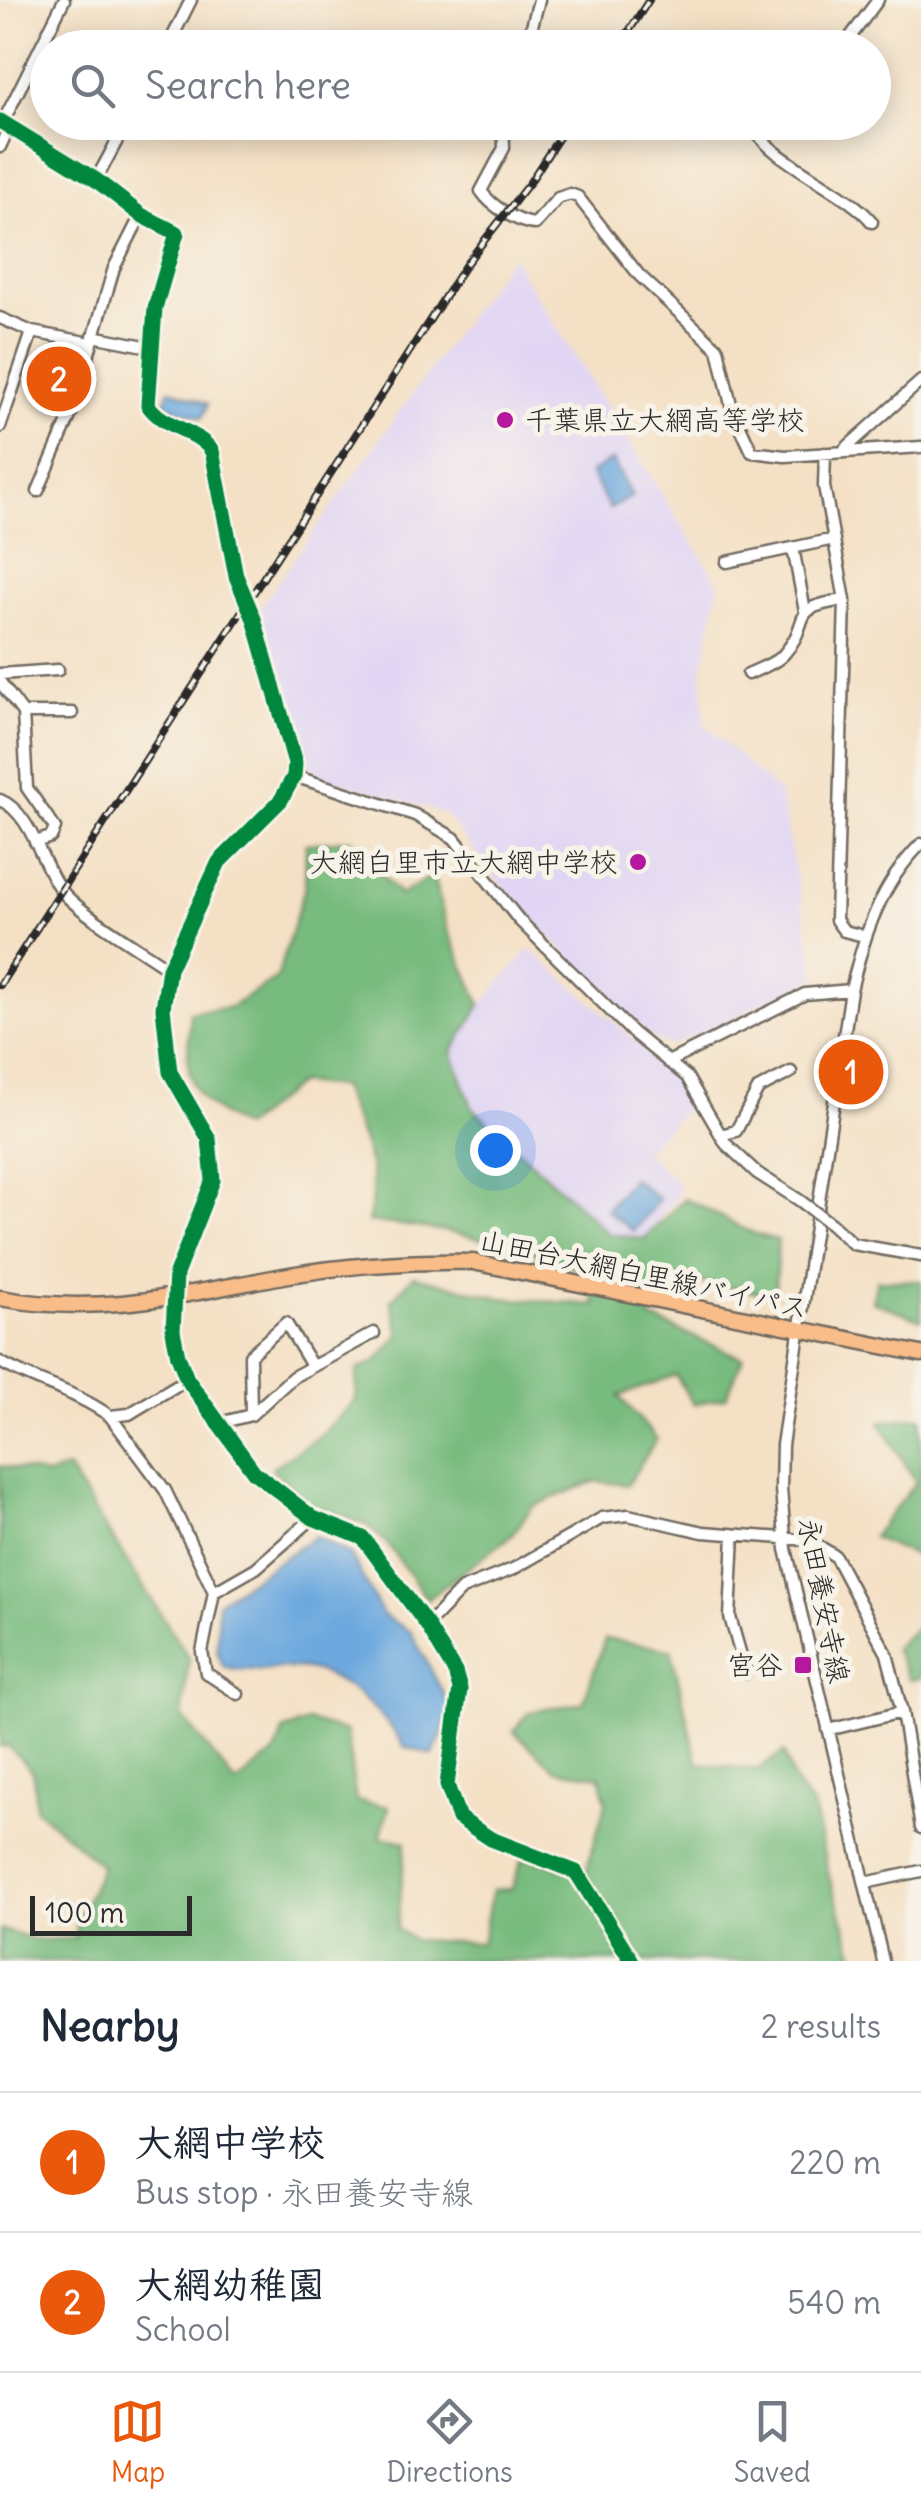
<!DOCTYPE html>
<html lang="en">
<head>
<meta charset="utf-8">
<style>
  :root { --surface:#fff; --page:#f2f2f3; --text:#1f2937; --muted:#747a83; --line:#e0e1e3; --accent:#ea580c }
  body { margin:0; font-family:Delius,"Klee One",sans-serif; background:var(--page); color:var(--text) }
  .scale { position:absolute; left:30px; bottom:25px; width:162px; box-sizing:border-box; padding-left:10px; border:5px solid #2b2b2b; border-top:0; font-size:28px; line-height:35px; white-space:nowrap; color:#2b2b2b; -webkit-text-stroke:8px #f7f3e8; paint-order:stroke }
  .you { position:absolute; left:495px; top:1150px; width:35px; height:35px; margin:-25px; border:8px solid #fff; border-radius:50%; background:#1a73e8; box-shadow:0 0 0 15px #1a73e833 }
  .badge { display:grid; place-items:center; width:65px; height:65px; border-radius:50%; background:var(--accent); color:#fff; font-size:32px; font-weight:700 }
  .pin { position:absolute; translate:-50% -50%; border:5px solid #fff; box-shadow:0 2px 10px #0006 }
  .list { margin:0; padding:0; list-style:none }
  h2 { display:flex; justify-content:space-between; align-items:center; height:130px; margin:0; padding:0 40px; font-size:42px }
  h2 small { font-size:32px; font-weight:400; color:var(--muted) }
  .list li { display:grid; grid-template-columns:65px 1fr auto; gap:30px; align-items:center; box-sizing:border-box; height:140px; padding:0 40px; border-top:2px solid var(--line) }
  .list b { display:block; font-size:38px; white-space:nowrap }
  .list p { margin:0; font-size:32px; white-space:nowrap; color:var(--muted) }
  .list em { font-size:32px; font-style:normal; color:var(--muted) }
  .icon { flex:none; width:55px; height:55px; fill:none; stroke:currentColor; stroke-width:2; stroke-linecap:round; stroke-linejoin:round }
  .map { position:relative; flex:none; width:921px; height:1961px; overflow:hidden }
  .search { position:absolute; background:var(--surface); box-shadow:0 5px 25px #0003; left:30px; right:30px; top:30px; height:110px; display:flex; align-items:center; gap:25px; box-sizing:border-box; padding:0 35px; border-radius:55px; color:var(--muted); font-size:38px }
  .sheet { height:410px; background:var(--surface) }
  nav { display:flex; justify-content:space-around; align-items:center; box-sizing:border-box; height:140px; border-top:2px solid var(--line); background:var(--surface); font-size:28px; color:var(--muted) }
  nav a { display:grid; justify-items:center; gap:5px }
  nav .on { color:var(--accent) }
  .map>svg:first-child { display:block }
  .built { fill:#e0d4f4 }
  .forest { fill:#78bb7e; stroke:#527354; stroke-width:2.5 }
  .water { fill:#6da9de; stroke:#4c6a84; stroke-width:2.5 }
  .lines { fill:none; stroke-linecap:round; stroke-linejoin:round }
  .minor-casing { stroke:#716a61; stroke-width:15 }
  .major-casing { stroke:#716a61; stroke-width:19 }
  .minor { stroke:#fff; stroke-width:10 }
  .major { stroke:#f8bd89; stroke-width:14 }
  .rail-casing { stroke:#2b2b2b; stroke-width:8 }
  .rail { stroke:#f7f3e8; stroke-width:4; stroke-dasharray:11; stroke-linecap:butt }
  .minor-bridge-casing { stroke:#716a61; stroke-width:15; stroke-linecap:butt }
  .minor-bridge { stroke:#fff; stroke-width:10 }
  .cycleway-casing { stroke:#f7f3e8; stroke-width:21 }
  .cycleway { stroke:#00873e; stroke-width:15 }
  .poi-dot { fill:#b5179e; stroke:#f7f3e8; stroke-width:4 }
  .labels { text-anchor:middle; stroke-width:10; stroke-linejoin:round; paint-order:stroke }
  .poi-label { font-size:28px; fill:#2b2b2b; stroke:#f7f3e8; text-anchor:end }
  .street-label { font-size:28px; fill:#2b2b2b; stroke:#f7f3e8 }
</style>
</head>
<body>
<div class="map">
<svg width="921" height="1961" viewBox="0 0 921 1961">
  <rect width="100%" height="100%" fill="#f7f3e8"/>
  <filter id="ink" filterUnits="userSpaceOnUse"><feTurbulence type="fractalNoise" baseFrequency=".01" numOctaves="2"/><feDisplacementMap in="SourceGraphic" scale="20" xChannelSelector="R" yChannelSelector="G"/><feConvolveMatrix kernelMatrix="1 2 1 2 8 2 1 2 1" color-interpolation-filters="sRGB"/></filter>
  <filter id="wash" filterUnits="userSpaceOnUse"><feTurbulence type="fractalNoise" baseFrequency=".0048" numOctaves="4" result="noise"/><feDisplacementMap in="SourceGraphic" scale="40" xChannelSelector="R" yChannelSelector="G"/><feGaussianBlur stdDeviation="2.25" result="paint"/><feColorMatrix in="noise" values="0 0 0 0 0 0 0 0 0 0 0 0 0 0 0 0 0 1.4 0 .05"/><feComposite in="paint" operator="in"/></filter>
  <g filter="url(#wash)">
    <rect width="100%" height="100%" fill="#f4e0c4"/>
    <path class="built" d="M511,256L719,584L702,673L705,725L779,793L817,978L671,1046L655,1040L515,902L445,814L314,773L302,760L259,609Z
      M530,949L682,1081L694,1103L643,1151L676,1180L679,1194L644,1239L609,1234L472,1107L452,1052L481,1005Z"/>
    <path class="forest" d="M351,839L400,895L433,876L448,931L481,1005L452,1052L472,1107L609,1234L644,1239L684,1199C718,1212 742,1234 778,1240L775,1295L663,1276L650,1318L743,1358L726,1397L693,1404L676,1375L619,1396L657,1439L627,1485L596,1481L533,1506L511,1536L427,1599L386,1542L365,1524L305,1503L272,1468L320,1436L356,1400L357,1370L376,1362L400,1334L391,1300L414,1276L502,1298L596,1305L583,1270C514,1243 441,1227 368,1222C382,1165 360,1140 341,1087L298,1083L243,1128C182,1093 186,1077 190,1012L231,1007L277,978L305,887L306,844Z
      M877,1280L921,1281V1320L872,1301Z
      M920,1417L921,1418V1558L872,1537L916,1482L880,1422Z
      M0,1466L48,1475L67,1468L189,1658L182,1716L236,1784L276,1752L283,1731L309,1721L346,1732L356,1801L389,1807L380,1837L406,1842L397,1929L414,1940L482,1943L492,1890L512,1889L522,1858L586,1872L606,1801L600,1776L556,1770L513,1731L530,1712L583,1703L605,1639L671,1649L698,1763L757,1770L784,1752L794,1782L813,1807L830,1880L857,1961H0V1929L33,1940L75,1938L78,1917L102,1866L36,1809L33,1772L8,1746L0,1747Z
      M921,1623V1678L909,1680L894,1648Z"/>
    <path class="water" d="M170,389L208,404L202,418L164,404Z
      M612,460L632,496L610,509L590,473Z
      M632,1178L659,1199L633,1231L606,1210Z
      M316,1536L350,1554L383,1615L411,1632L452,1710L433,1755L405,1747C382,1711 339,1668 293,1668C268,1668 247,1673 223,1666L217,1651L218,1602Z"/>
  </g>
  <g filter="url(#ink)">
    <g class="lines">
      <defs>
        <path id="minor" d="M167,48L191,0
          M526,48L539,0
          M842,48L878,0
          M0,121L96,180L141,215L177,233L155,308L148,405C163,428 196,429 212,451L236,576L254,619L295,763L294,776L281,800L219,862L169,969L163,1008L170,1072L209,1139L213,1180L176,1274L173,1331L178,1356L187,1379L254,1472L313,1518L363,1538L427,1625L455,1672L460,1689L447,1785L459,1818L491,1839L576,1872L632,1961
          M3,122L64,0
          M503,122L504,148L481,191C491,206 518,223 535,224L558,198L570,194L578,197L639,275L718,349L732,409L752,452L785,456L921,447
          M753,122C758,156 848,190 872,222
          M0,147L9,127
          M96,180L127,122
          M0,318L32,332L91,343
          M93,336L150,347
          M0,427L32,332
          M845,449L921,381
          M825,453L824,486L845,600L836,920L844,931L864,936
          M38,491L71,414L114,268L141,215
          M793,548L805,611
          M727,562L834,539
          M0,674L58,670
          M748,674C759,669 776,663 784,654C814,620 785,608 845,600
          M0,682L23,713L27,788L55,828L51,837L35,842
          M23,713H72
          M294,776L415,815L454,838L519,920L632,1032L687,1077L726,1144L757,1173L799,1200
          M0,800C32,813 41,865 61,890C80,914 142,950 169,969
          M668,1062L805,994L851,990
          M720,1135L736,1131L758,1089L791,1072
          M831,1224L853,1244L921,1256
          M0,1362C37,1383 75,1391 110,1416L129,1414L187,1379
          M251,1415L250,1355L286,1323L312,1366
          M110,1416L165,1490L214,1592L202,1652L206,1673L238,1694
          M219,1423L251,1415L293,1377L374,1333
          M734,1535L730,1617L746,1673
          M214,1592L256,1568L313,1518
          M427,1625L462,1589L513,1569L602,1518L628,1515L703,1532L809,1540L835,1556L887,1654L902,1712L921,1828
          M828,1730L902,1712
          M865,1883L921,1871
          M883,1961L786,1549L781,1489L782,1445L851,990C864,935 880,885 921,844"/>
        <path id="major" d="M0,1298C103,1317 188,1293 289,1275C350,1265 412,1261 473,1262L921,1354"/>
      </defs>
      <use href="#minor" class="minor-casing"/>
      <use href="#major" class="major-casing"/>
      <use href="#minor" class="minor"/>
      <use href="#major" class="major"/>
      <defs>
        <path id="rail" d="M618,48L649,0
          M0,985L466,264L530,182L569,122"/>
      </defs>
      <use href="#rail" class="rail-casing"/>
      <use href="#rail" class="rail"/>
      <defs>
        <path id="minor-bridge" d="M799,1200L831,1224"/>
      </defs>
      <use href="#minor-bridge" class="minor-bridge-casing"/>
      <use href="#minor-bridge" class="minor-bridge"/>
      <defs>
        <path id="cycleway" d="M0,121L96,180L141,215L177,233L155,308L148,405C163,428 196,429 212,451L236,576L254,619L295,763L294,776L281,800L219,862L169,969L163,1008L170,1072L209,1139L213,1180L176,1274L173,1331L178,1356L187,1379L254,1472L313,1518L363,1538L427,1625L455,1672L460,1689L447,1785L459,1818L491,1839L576,1872L632,1961"/>
      </defs>
      <use href="#cycleway" class="cycleway-casing"/>
      <use href="#cycleway" class="cycleway"/>
    </g>
  </g>
  <g class="poi-dot">
    <circle cx="505" cy="420" r="10"/>
    <circle cx="638" cy="862" r="10"/>
    <rect x="793" y="1655" width="20" height="20" rx="5"/>
  </g>
  <g class="labels">
    <g class="poi-label">
      <text x="525" y="430" text-anchor="start">千葉県立大網高等学校</text>
      <text x="618" y="872">大網白里市立大網中学校</text>
      <text x="783" y="1675">宮谷</text>
    </g>
    <g class="street-label">
      <text transform="translate(644 1274) rotate(12)" y="10">山田台大網白里線バイパス</text>
      <text transform="translate(824 1600) rotate(79)" y="10">永田養安寺線</text>
    </g>
  </g>
</svg>
<div class="scale">100 m</div>
<div class="you"></div>
<div class="pin badge" style="left:851px;top:1072px">1</div>
<div class="pin badge" style="left:59px;top:379px">2</div>
<div class="search"><svg class="icon" aria-label="search" viewBox="0 0 24 24"><circle cx="10" cy="10" r="6"/><path d="M15 15l6 6"/></svg>Search here</div>
</div>
<section class="sheet">
<h2>Nearby<small>2 results</small></h2>
<ul class="list">
<li><span class="badge">1</span><div><b>大網中学校</b><p>Bus stop · 永田養安寺線</p></div><em>220 m</em></li>
<li><span class="badge">2</span><div><b>大網幼稚園</b><p>School</p></div><em>540 m</em></li>
</ul>
</section>
<nav>
<a class="on"><svg class="icon" aria-label="map" viewBox="0 0 24 24"><path d="M3 6l6-2 6 2 6-2v14l-6 2-6-2-6 2zM9 4v14M15 6v14"/></svg>Map</a>
<a><svg class="icon" aria-label="directions" viewBox="0 0 24 24"><path d="M12 3l9 9-9 9-9-9zM9 14v-3h6M13 9l2 2-2 2"/></svg>Directions</a>
<a><svg class="icon" aria-label="saved" viewBox="0 0 24 24"><path d="M7 4h10v16l-5-4-5 4z"/></svg>Saved</a>
</nav>
</body>
</html>
